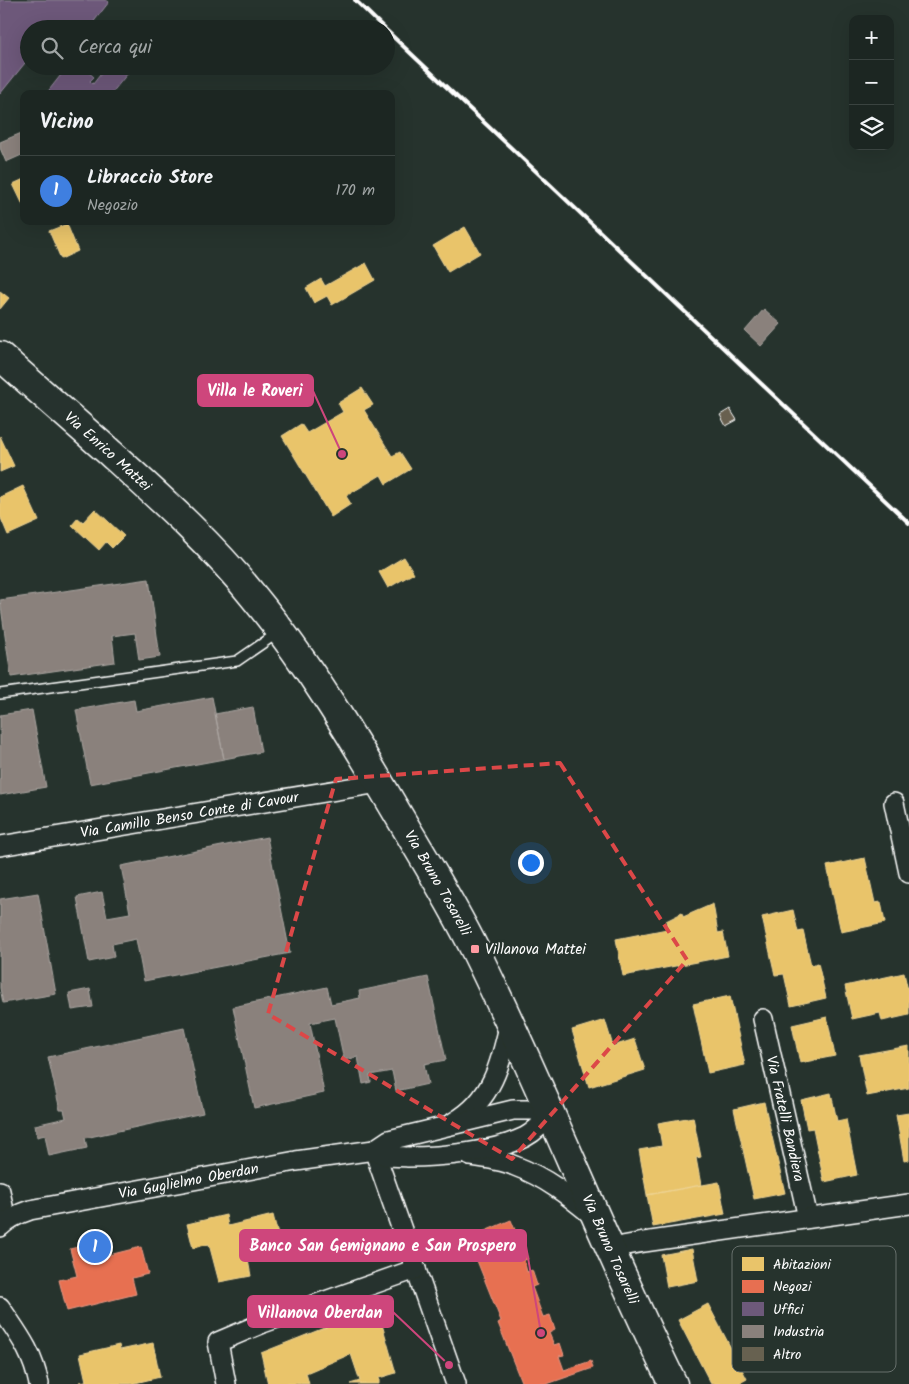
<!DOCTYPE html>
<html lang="it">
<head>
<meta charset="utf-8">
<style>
  :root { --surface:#1c2622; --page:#252e2a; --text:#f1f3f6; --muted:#a0a5a5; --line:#3a4340; --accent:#ff9aa2 }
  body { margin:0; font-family:Kalam,sans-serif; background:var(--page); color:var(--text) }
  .controls { position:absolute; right:15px; top:15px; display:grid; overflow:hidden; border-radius:10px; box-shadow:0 5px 20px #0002 }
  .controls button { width:45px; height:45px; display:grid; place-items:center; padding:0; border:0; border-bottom:1px solid var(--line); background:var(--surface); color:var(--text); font:25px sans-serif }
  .you { position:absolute; left:530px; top:862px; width:18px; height:18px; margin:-12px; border:4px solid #fff; border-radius:50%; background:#1a73e8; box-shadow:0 0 0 8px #1a73e833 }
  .badge { display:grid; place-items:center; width:32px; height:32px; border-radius:50%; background:var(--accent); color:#fff; font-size:16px; font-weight:700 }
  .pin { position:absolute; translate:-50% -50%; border:2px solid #fff; box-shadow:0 1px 5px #0006 }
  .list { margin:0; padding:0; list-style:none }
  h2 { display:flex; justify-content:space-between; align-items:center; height:65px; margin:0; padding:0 20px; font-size:21px }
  h2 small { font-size:16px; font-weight:400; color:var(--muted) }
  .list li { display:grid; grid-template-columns:32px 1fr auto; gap:15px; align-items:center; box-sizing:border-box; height:70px; padding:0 20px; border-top:1px solid var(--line) }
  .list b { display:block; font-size:19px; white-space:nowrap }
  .list p { margin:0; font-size:16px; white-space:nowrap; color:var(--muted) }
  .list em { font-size:16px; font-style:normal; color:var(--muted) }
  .icon { flex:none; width:28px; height:28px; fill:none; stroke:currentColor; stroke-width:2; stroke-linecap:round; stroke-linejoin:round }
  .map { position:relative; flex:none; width:909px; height:1384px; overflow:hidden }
  .search { position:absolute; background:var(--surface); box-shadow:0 5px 20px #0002; left:20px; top:20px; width:375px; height:55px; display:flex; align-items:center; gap:12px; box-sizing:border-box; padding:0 18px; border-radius:28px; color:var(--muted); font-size:19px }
  .panel { position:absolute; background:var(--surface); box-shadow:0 5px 20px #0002; left:20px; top:90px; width:375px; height:135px; border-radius:10px }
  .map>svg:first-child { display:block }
  .homes { fill:#e9c46a; stroke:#f0d697 }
  .shops { fill:#e76f51; stroke:#ee9a85 }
  .offices { fill:#6d597a; stroke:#998ba2 }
  .industry { fill:#8a817c; stroke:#ada7a3 }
  .building { fill:#676150; stroke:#fff }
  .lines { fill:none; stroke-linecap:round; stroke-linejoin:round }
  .service-casing { stroke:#fff; stroke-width:12 }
  .minor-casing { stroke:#fff; stroke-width:22 }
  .primary-casing { stroke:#fff; stroke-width:31 }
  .service { stroke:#26332d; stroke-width:9 }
  .minor { stroke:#26332d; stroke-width:19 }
  .primary { stroke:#26332d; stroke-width:28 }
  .rail { stroke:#fff; stroke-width:4 }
  .marked { fill:none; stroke:#dc4848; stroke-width:4; stroke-dasharray:10 6; stroke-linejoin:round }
  .poi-dot { fill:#ff9aa2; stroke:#26332d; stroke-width:2 }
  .labels { text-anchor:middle; stroke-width:5; stroke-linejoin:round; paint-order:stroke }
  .street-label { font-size:15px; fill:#fff; stroke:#26332d }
  .poi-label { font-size:15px; fill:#fff; stroke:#26332d; text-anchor:start }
  .key { fill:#26332d; stroke:#67706c; stroke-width:1 }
  .key-label { font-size:14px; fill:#fff }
  .leader { fill:none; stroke:#ce467c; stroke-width:2 }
  .callout-dot { fill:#ce467c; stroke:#26332d; stroke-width:2 }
  .callout { fill:#ce467c; stroke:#ce467c; stroke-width:2 }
  .callout-label { font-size:16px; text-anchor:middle; font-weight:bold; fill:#fff }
</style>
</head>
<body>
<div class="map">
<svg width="909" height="1384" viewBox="0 0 909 1384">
  <rect width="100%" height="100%" fill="#26332d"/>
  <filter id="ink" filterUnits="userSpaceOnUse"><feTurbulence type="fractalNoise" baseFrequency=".02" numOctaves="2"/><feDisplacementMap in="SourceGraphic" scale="10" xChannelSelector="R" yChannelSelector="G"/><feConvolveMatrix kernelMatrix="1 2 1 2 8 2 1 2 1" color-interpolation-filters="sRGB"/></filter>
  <g filter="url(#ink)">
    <path class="homes" d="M24,179V207L13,184Z
      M67,224L78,251L61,259L49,231Z
      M465,227L480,253L448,272L433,246Z
      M366,263L375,280L332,305L327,296L314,303L306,288L321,279L325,286Z
      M0,291L9,298L0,309Z
      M362,388L373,405L364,410L392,456L400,452L411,469L386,484L381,475L346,496L351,504L331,517L282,436L301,424L307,433L343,412L338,403Z
      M0,436L14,466L0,472Z
      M23,486L39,521L8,535L0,516V497Z
      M95,509L124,536L112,548L106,542L99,550L72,525L78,518L83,522Z
      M404,557L414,573L388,588L379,572Z
      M865,858L875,903L881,902L885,923L841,932L827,866Z
      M713,904L718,933L723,932L728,956L623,976L616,939L667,929L666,921L682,913L683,917Z
      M793,910L798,932L803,931L811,965L818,963L826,998L791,1006L784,974L775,975L762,917Z
      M904,973L909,995V1015L882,1021L880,1013L852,1019L845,986Z
      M730,996L745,1065L708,1073L693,1004Z
      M827,1017L835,1056L800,1063L792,1025Z
      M605,1020L613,1046L635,1039L645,1070L589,1087L572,1030Z
      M909,1046V1088L867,1096L859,1055Z
      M831,1093L837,1121L846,1119L857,1175L824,1182L813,1128L807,1129L801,1100Z
      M764,1102L785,1193L754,1199L734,1109Z
      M909,1113V1160L904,1161L896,1115Z
      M693,1117L701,1157L696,1158L701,1185L647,1195L639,1150L662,1146L658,1123Z
      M719,1182L725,1214L653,1227L647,1195Z
      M226,1215L228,1226L273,1215L280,1243L260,1248L262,1256L248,1260L251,1276L219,1282L209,1244L193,1248L187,1224Z
      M692,1249L698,1281L667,1287L661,1255Z
      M708,1304L747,1379L738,1384H711L678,1320Z
      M377,1307L396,1373L379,1378V1384H350L360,1381L351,1354L306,1373L309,1384H268L261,1353Z
      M153,1343L160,1377L131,1384H80V1382L86,1381L80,1354L119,1345L120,1350Z"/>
    <path class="shops" d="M511,1220L515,1230L510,1232L516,1248L523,1246L528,1259L524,1260L527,1272L532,1270L537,1285L532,1287L543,1317L550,1315L555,1330L549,1333L554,1345L560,1343L564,1355L559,1356L564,1370L591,1361L593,1368L547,1384H522L498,1323L501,1321L468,1238Z
      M97,1242L101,1257L141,1247L148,1274L132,1278L136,1294L67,1311L59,1280L77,1276L70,1249Z"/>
    <path class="offices" d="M0,0H106L109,2L88,29H29V58L0,94Z
      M58,66H81L94,77L90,81L93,84L107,66H120L128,73L111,94H46L64,71Z"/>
    <path class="industry" d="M24,132V154L6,162L0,148V142Z
      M764,309L781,324L761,346L745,331Z
      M149,579L160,657L139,660L135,633L112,636L115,662L11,677L0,600Z
      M212,697L224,759L90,784L76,710L134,700L136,711Z
      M253,707L261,752L224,759L215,714Z
      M32,710L46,787L0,795V715Z
      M267,837L290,953L144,981L136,939L112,944L114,957L89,962L77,897L102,892L107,917L130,913L121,866Z
      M38,893L56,994L3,1003L0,988V899Z
      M428,977L446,1060L424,1064L428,1084L396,1091L392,1071L370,1075L371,1082L363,1084L358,1057L344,1060L335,1018L310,1023L324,1093L254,1108L233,1007L327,987L331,1004L360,998L359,991Z
      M90,989L93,1007L72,1010L69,993Z
      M184,1028L203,1113L85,1138L87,1148L49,1156L45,1135L37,1137L35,1125L66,1118L64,1110H60L48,1057Z"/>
    <path class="building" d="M730,409L737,420L726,426L720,415Z"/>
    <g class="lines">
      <defs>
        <path id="service" d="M0,694L237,661L279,632"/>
        <g id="minor">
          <path d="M894,803L909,873"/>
          <path id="s1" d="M0,846L379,783"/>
          <path id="s2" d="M763,1019L808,1218"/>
          <path d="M454,1122C493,1100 501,1062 510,1022"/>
          <path d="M374,1150L456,1384"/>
          <path d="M470,1156C485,1158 501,1160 515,1166C545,1177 569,1196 593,1216"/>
          <path d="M0,1191L6,1221"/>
          <path id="s3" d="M0,1227C9,1218 18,1214 30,1210L296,1161L374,1150L389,1140L513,1110H532L551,1114C543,1123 536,1131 525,1137C494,1152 442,1157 407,1157C401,1156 394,1157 388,1156C383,1155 378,1152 374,1150"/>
          <path d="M611,1248L644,1242L909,1204"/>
          <path d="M0,1307C18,1334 32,1350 39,1384"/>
          <path d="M226,1384L218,1342L263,1323L416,1269"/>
        </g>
        <g id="primary">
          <path id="s4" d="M0,356C36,388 72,419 108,451C159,497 211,543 254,597C309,664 355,741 399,816C425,860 453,905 476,952C546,1094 603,1242 673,1384"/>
        </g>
      </defs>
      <use href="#service" class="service-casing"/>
      <use href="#minor" class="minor-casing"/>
      <use href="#primary" class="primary-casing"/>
      <use href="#service" class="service"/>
      <use href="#minor" class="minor"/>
      <use href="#primary" class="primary"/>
      <path class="rail" d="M355,0L385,29
        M386,30L909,523"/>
    </g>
  </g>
  <path class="marked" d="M560,763L687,960L512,1159L268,1014L336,779Z"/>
  <rect class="poi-dot" x="470" y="944" width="10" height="10" rx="2.5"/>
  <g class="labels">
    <g class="street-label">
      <text dy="5" stroke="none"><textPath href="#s4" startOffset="144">Via Enrico Mattei</textPath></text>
      <text dy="5" stroke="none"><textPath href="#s1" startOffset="192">Via Camillo Benso Conte di Cavour</textPath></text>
      <text dy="5" stroke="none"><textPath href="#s4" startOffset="691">Via Bruno Tosarelli</textPath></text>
      <text dy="5" stroke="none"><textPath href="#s2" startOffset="102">Via Fratelli Bandiera</textPath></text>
      <text dy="5" stroke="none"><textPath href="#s3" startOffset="196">Via Guglielmo Oberdan</textPath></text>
      <text dy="5" stroke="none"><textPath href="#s4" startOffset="1096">Via Bruno Tosarelli</textPath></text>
    </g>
    <g class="poi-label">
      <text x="485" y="954">Villanova Mattei</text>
    </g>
  </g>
  <rect x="732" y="1246" width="164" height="126" rx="8" class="key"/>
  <rect x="742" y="1257" width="22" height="14" fill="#e9c46a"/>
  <rect x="742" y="1280" width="22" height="13" fill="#e76f51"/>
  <rect x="742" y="1302" width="22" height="14" fill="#6d597a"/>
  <rect x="742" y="1325" width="22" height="13" fill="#8a817c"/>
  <rect x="742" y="1347" width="22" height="14" fill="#676150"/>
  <g class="key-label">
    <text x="773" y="1269">Abitazioni</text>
    <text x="773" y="1291">Negozi</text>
    <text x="773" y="1314">Uffici</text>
    <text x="773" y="1336">Industria</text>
    <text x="773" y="1359">Altro</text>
  </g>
  <path class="leader" d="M342 454L313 391M541 1333L526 1246M449 1365L393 1312"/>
  <g class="callout-dot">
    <circle cx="342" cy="454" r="5"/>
    <circle cx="541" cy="1333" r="5"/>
    <circle cx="449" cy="1365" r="5"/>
  </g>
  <g class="callout">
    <rect x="198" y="375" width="115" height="31" rx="5"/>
    <rect x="240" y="1230" width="286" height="31" rx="5"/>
    <rect x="248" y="1296" width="145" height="31" rx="5"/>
  </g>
  <g class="callout-label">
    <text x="255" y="396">Villa le Roveri</text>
    <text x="383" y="1251">Banco San Gemignano e San Prospero</text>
    <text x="320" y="1318">Villanova Oberdan</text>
  </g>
</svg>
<div class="controls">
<button>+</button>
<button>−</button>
<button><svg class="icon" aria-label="layers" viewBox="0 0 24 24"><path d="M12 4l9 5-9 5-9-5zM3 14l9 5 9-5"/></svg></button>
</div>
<div class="you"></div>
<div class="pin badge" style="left:95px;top:1247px;background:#3f7fe0">1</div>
<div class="search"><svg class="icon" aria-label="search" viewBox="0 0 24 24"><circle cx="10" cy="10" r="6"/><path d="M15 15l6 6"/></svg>Cerca qui</div>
<section class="panel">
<h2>Vicino<small></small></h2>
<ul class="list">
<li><span class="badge" style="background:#3f7fe0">1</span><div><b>Libraccio Store</b><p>Negozio</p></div><em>170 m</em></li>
</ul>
</section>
</div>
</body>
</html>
